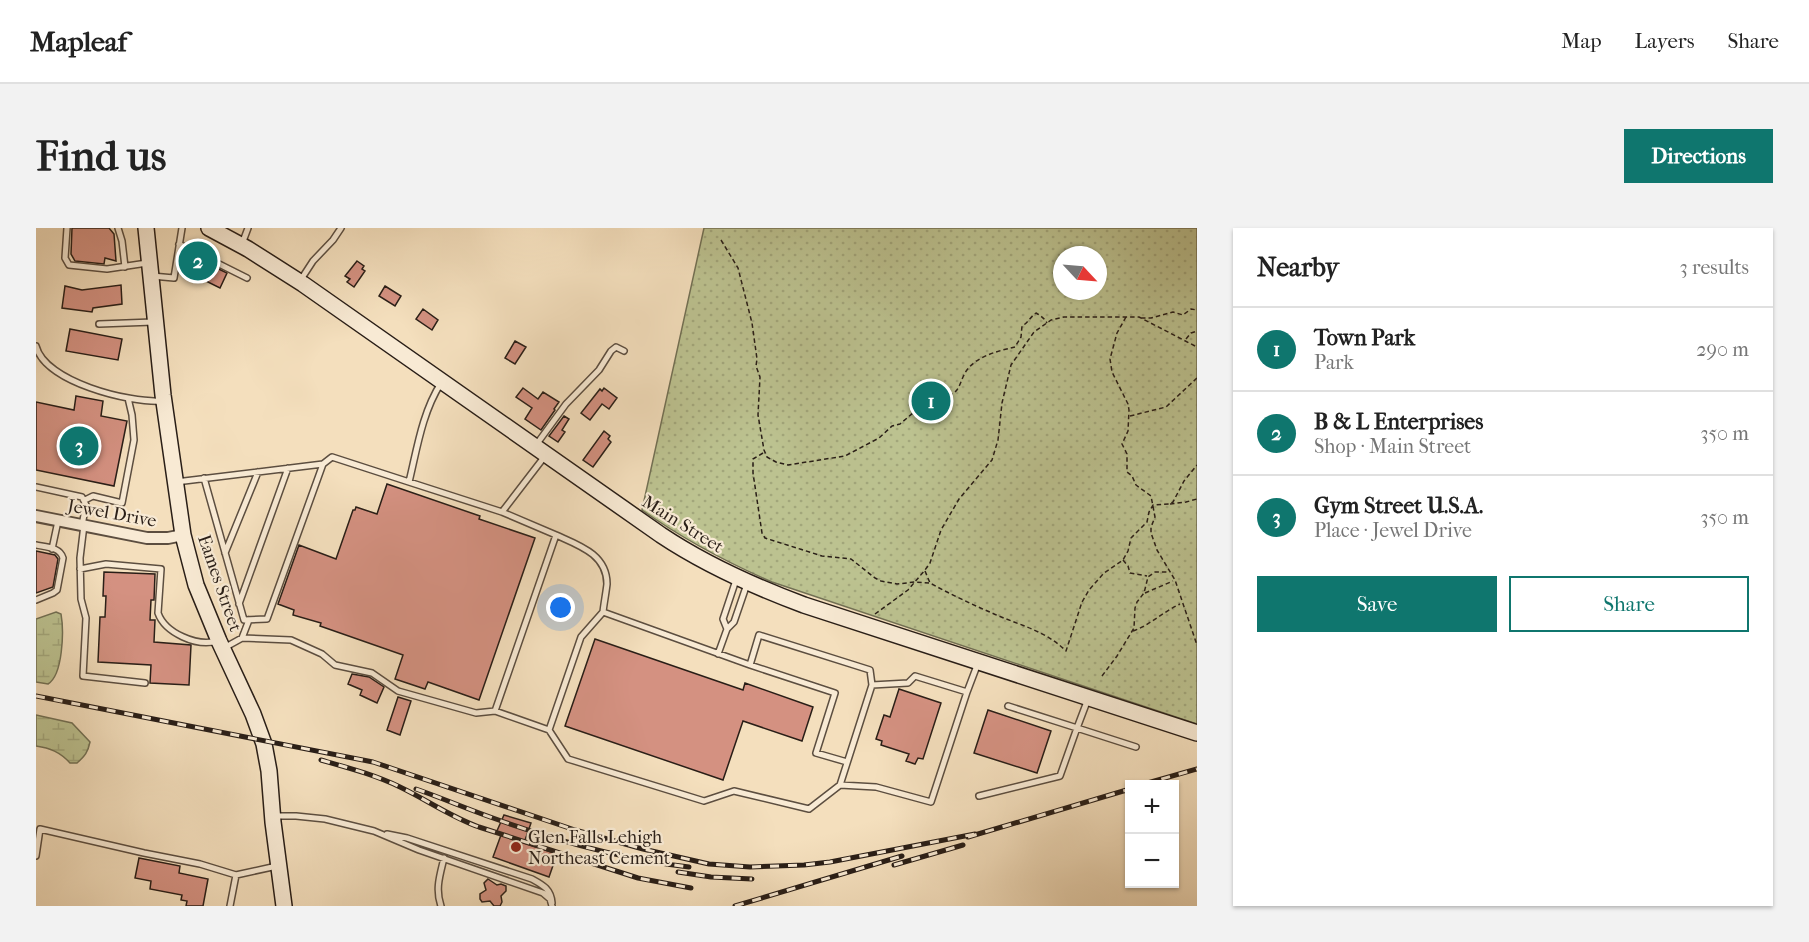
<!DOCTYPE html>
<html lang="en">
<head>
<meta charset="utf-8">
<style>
  :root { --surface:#fff; --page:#f2f2f2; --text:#222; --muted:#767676; --line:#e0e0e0; --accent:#0f766e }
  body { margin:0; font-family:"IM FELL French Canon",serif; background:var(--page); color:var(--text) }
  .controls { position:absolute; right:18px; bottom:18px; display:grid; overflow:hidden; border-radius:0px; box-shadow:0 2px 4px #0004 }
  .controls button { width:54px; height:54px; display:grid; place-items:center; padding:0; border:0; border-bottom:2px solid var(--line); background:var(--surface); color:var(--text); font:30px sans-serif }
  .compass { position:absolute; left:1017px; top:18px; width:54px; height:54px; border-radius:50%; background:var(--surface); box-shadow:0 2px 4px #0004; rotate:116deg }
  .you { position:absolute; left:525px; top:380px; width:21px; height:21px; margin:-15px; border:4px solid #fff; border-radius:50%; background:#1a73e8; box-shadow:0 0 0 9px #1a73e833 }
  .badge { display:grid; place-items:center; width:39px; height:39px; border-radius:50%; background:var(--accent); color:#fff; font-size:20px; font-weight:700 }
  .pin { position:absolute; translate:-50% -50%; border:3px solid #fff; box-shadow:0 2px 6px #0006 }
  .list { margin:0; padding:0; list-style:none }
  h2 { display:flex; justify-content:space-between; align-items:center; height:78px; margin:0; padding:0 24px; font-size:26px }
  h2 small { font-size:20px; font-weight:400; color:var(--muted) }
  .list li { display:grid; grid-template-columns:39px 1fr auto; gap:18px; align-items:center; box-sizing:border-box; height:84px; padding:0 24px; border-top:2px solid var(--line) }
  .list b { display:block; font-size:22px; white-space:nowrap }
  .list p { margin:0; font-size:20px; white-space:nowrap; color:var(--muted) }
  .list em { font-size:20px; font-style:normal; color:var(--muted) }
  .actions { display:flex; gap:12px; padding:18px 24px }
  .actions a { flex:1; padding:14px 0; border:2px solid var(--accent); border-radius:0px; text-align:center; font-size:21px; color:var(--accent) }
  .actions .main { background:var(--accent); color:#fff }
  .map { position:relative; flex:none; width:1161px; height:678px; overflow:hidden; border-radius:0px }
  header { display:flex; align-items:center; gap:36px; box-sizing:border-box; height:84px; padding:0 30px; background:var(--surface); border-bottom:2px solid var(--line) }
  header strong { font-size:28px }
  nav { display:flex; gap:33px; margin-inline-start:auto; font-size:21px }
  .intro { display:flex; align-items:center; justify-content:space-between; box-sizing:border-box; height:144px; padding:0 36px }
  h1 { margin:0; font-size:42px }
  .button { padding:15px 27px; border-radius:0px; background:var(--accent); color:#fff; font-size:21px; font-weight:700 }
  main { display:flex; gap:36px; padding:0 36px }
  aside { flex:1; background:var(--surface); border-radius:0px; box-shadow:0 2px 4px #0004 }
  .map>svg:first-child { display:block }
  .wetland { fill:url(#wetland-marsh); stroke:#727054; stroke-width:1.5 }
  .park { fill:url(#park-dots); stroke:#727054; stroke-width:1.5; fill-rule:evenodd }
  .building { fill:#d49181; stroke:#291e17; stroke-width:1.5 }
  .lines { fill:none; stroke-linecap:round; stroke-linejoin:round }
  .lane-casing { stroke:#5c4e40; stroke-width:8 }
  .street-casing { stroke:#5c4e40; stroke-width:14 }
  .secondary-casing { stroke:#291e17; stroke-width:18 }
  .path { stroke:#291e17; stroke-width:1.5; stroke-dasharray:4.5 3; stroke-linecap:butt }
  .lane { stroke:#f8ead4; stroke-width:5 }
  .street { stroke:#f8ead4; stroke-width:10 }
  .secondary { stroke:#f8ead4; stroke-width:15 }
  .rail-casing { stroke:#291e17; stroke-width:5 }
  .rail { stroke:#f8ead4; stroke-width:3; stroke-dasharray:9; stroke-linecap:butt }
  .poi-dot { fill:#8f2418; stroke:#f8ead4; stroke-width:2 }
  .labels { text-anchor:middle; stroke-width:4.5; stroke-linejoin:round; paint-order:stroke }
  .street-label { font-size:18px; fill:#291e17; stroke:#f8ead4 }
  .poi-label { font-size:18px; fill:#291e17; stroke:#f8ead4; text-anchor:start }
</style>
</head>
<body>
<header>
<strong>Mapleaf</strong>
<nav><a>Map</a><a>Layers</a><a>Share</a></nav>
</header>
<div class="intro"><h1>Find us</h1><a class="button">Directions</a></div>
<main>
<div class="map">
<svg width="1161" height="678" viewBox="0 0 1161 678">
  <defs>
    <pattern id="wetland-marsh" width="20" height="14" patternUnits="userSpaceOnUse" patternTransform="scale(1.5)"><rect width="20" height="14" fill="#bcc290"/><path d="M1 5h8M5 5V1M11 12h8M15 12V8" fill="none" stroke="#a2a67b"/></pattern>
    <pattern id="park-dots" width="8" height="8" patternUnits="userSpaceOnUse" patternTransform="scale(1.5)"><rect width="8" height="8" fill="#bcc290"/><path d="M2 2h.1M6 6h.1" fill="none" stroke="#a2a67b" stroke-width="1.8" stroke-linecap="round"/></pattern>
  </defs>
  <rect width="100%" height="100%" fill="#f4dfbd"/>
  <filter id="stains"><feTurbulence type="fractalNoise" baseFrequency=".00333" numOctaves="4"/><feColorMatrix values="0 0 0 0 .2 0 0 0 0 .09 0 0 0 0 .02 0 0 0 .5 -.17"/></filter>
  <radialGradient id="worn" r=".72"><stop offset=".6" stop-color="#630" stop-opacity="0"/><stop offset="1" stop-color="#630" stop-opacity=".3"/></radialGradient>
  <path class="wetland" d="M20,384L25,386C28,403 27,447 12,456L0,454V391Z
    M0,487L36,495L54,514C52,524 49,528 41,535H34C24,524 14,520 0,518Z"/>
  <path class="park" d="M668,0H1161V496L736,354C690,334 647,311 606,282ZM1026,27H1062V63H1026Z"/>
  <path class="building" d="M36,0H73L78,6L80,33L69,30L68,36L39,33L35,26Z
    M154,27L191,45L184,60L164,50L162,54L148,48L150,44L146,42Z
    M321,33L328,38L326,41L329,43L318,59L311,54L314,51L309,48Z
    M85,57L86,76L57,80L56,84L26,80L29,58L46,62Z
    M349,58L365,68L359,78L343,68Z
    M387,81L402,92L396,102L380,91Z
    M34,101L86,111L82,132L30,123Z
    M479,113L490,119L479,136L469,130Z
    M487,160L502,171L507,164L523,174L518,181L519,182L505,202L489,191L496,180L480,169Z
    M568,160L581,170L573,181L566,176L554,192L545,185L564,161L566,163Z
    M40,168L67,173L65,188L91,193L78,258L0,242V174L38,182Z
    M528,188L533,191L526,202L529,204L522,214L513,208Z
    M568,203L574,208L572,211L575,214L557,239L547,232Z
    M351,256L444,288L443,291L499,310L443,472L392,454L389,461L359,451L367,427L284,398L285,395L257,387L258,382L242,376L263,317L300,331L317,282H319L320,279L341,286Z
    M0,323L19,327L22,331L17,359L0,365Z
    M68,344L119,346L118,372H115L114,392H119L118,414L155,417L153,457L114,455L115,437L62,434L64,389H69L70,368H67Z
    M559,411L707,462L709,455L777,479L766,513L707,493L687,552L529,498Z
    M316,446L333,449L348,459L341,475L324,467L326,462L312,456Z
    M863,461L905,475L887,531L882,530L879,536L870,533L873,526L845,517L846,513L840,511L848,487L854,489Z
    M362,469L375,473L364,507L351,502Z
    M952,482L1015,503L1001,545L938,525Z
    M468,587L495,595L488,615L521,626L513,649L457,629L465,607L460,605Z
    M103,630L144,638L143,645L172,651L167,678H150L151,673L145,672L146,667L114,661L115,653L99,650Z
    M452,651L461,657L465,656L470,658V663L465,668L466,674L464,678H458L454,673L446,674L444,671V666L450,662L448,655Z"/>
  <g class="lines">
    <defs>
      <path id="lane" d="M31,0L29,30L33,37L71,41L111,35
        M82,0L86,13L89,39
        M143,16L211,50
        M206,16L212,0
        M116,48L138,50L146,0
        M264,53L277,33L297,12L305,0
        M63,96L117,94
        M0,118C9,154 93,175 126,173
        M500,217L530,176L563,142L575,123L580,119L588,123
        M287,236L296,229L373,254C381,221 386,185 405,155
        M140,254L287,236L231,391L208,392L168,250
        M373,254L466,284L509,228
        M0,259L46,269L50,277L46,297
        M49,272L57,268L86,275L98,212L96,187L92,170
        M466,284L520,307
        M48,297L44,330L45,371L50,390L47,448L109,455
        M0,317C10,319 24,319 27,330L21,362L17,365L0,372
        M16,321L22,293
        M189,325L222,244
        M44,341L70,336L125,341L122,385C129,405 161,419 181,413
        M203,376L252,240
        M691,401L687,391L700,352
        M206,410L255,412L286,426L299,437L336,445L362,463L440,485L459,483
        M188,420L206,410L213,392
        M682,426L691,401L698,394L711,356
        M714,437L799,465L780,525L811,534
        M836,457L804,557L773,581L698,563L668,573L532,531L513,502L459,483L520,307C542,317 571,326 571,356C570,365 568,375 567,384L714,437L723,407L834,442L836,457L872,455L879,448L931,464L942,435
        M1052,471L1041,500L1100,519
        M513,502L545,409L567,384
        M804,557L840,559L895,574L931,464
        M943,568L1024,548L1041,500L972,478
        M239,588H260L289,591L338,603L383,622L507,665L514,671L516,678
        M351,606L371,610L496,651C507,657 515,661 516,675
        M0,628L4,601L108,625L164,636L200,647
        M194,678L200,647L241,638
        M405,678C399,661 404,647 408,630"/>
      <path id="street" d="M0,288L111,310H132L147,307"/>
      <path id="secondary" d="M110,0L127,167L147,307L160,357L183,413L217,486L228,516L233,543L237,594L248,678
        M173,0L212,21L267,56L625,307C670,337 717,358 768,377L1161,505"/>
    </defs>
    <use href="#lane" class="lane-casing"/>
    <use href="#street" class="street-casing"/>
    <use href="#secondary" class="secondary-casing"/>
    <path class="path" d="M685,12L702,40L716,95L721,131L720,138L724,149L722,187L728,222L731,229L740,234L752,237L809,228L843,210L856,198L864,196L884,179L918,165C924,160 925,152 929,145C939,128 962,123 979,119L985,109L986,98C992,95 994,89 1000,85C1005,88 1008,90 1011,95
      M1090,89L1081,105L1074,131L1076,144L1092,176L1093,182L1092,203L1086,216L1091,226V244L1096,248L1100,257L1115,268L1119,289L1115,299V305L1121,322L1139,352L1161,417
      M1105,90H1115L1137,84L1147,87L1155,81L1161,82
      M1150,111L1155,105L1161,103
      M1094,188L1130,179L1161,150
      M727,225L717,231V245L726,305L729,310L786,328L815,331L839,350L845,353L861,356L879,354L893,355
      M1134,276L1150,274L1161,271
      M1087,332L1092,338L1094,345L1111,348
      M889,343L894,355C914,366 935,376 956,385C982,397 1009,402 1030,423L1046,374L1053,362L1068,345L1087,332L1092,323L1095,310L1111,294L1113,284L1117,277L1133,276L1137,274L1148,253L1161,237
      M1109,365L1137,353
      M839,386L872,362L889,342L894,335L905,302L923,271L956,232L962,212L966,175L975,137L998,104L1015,92L1028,89H1103L1161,119
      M1097,403C1114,397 1127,384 1144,376
      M1066,448L1081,428L1098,400L1099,380L1101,374L1108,365L1112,349L1119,344H1133"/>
    <use href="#lane" class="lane"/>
    <use href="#street" class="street"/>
    <use href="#secondary" class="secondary"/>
    <defs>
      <path id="rail" d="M0,468L337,534L539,602L607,621L673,636L714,639L768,637L794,634L939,606
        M285,532C313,540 339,547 364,559C391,572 415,589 443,599L602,650L655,660
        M1108,556L1161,541
        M380,561C406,570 431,581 457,590C521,613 586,631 653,639
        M932,609L1094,561
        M858,637L927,617
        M642,644L675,649L716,651
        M699,678L866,628"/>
    </defs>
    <use href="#rail" class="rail-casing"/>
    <use href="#rail" class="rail"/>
  </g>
  <circle class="poi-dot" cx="480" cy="619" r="6"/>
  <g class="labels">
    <g class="street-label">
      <text transform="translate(76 285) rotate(10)" y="6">Jewel Drive</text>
      <text transform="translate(647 296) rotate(32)" y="6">Main Street</text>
      <text transform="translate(184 355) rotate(71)" y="6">Eames Street</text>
    </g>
    <g class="poi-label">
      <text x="492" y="615">Glen Falls Lehigh<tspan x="492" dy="21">Northeast Cement</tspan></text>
    </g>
  </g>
  <rect width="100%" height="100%" filter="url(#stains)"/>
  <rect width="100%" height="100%" fill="url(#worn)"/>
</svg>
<div class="controls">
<button>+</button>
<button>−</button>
</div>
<svg class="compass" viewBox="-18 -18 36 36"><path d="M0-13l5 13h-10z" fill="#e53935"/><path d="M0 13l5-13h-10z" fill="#767676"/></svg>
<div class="you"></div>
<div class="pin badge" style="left:895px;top:173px">1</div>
<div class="pin badge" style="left:162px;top:33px">2</div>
<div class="pin badge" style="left:43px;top:218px">3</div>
</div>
<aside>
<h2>Nearby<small>3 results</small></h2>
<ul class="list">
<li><span class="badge">1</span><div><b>Town Park</b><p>Park</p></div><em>290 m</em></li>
<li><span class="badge">2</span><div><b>B &amp; L Enterprises</b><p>Shop · Main Street</p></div><em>350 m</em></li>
<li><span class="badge">3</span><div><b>Gym Street U.S.A.</b><p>Place · Jewel Drive</p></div><em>350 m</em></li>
</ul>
<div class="actions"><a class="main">Save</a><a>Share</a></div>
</aside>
</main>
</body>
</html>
